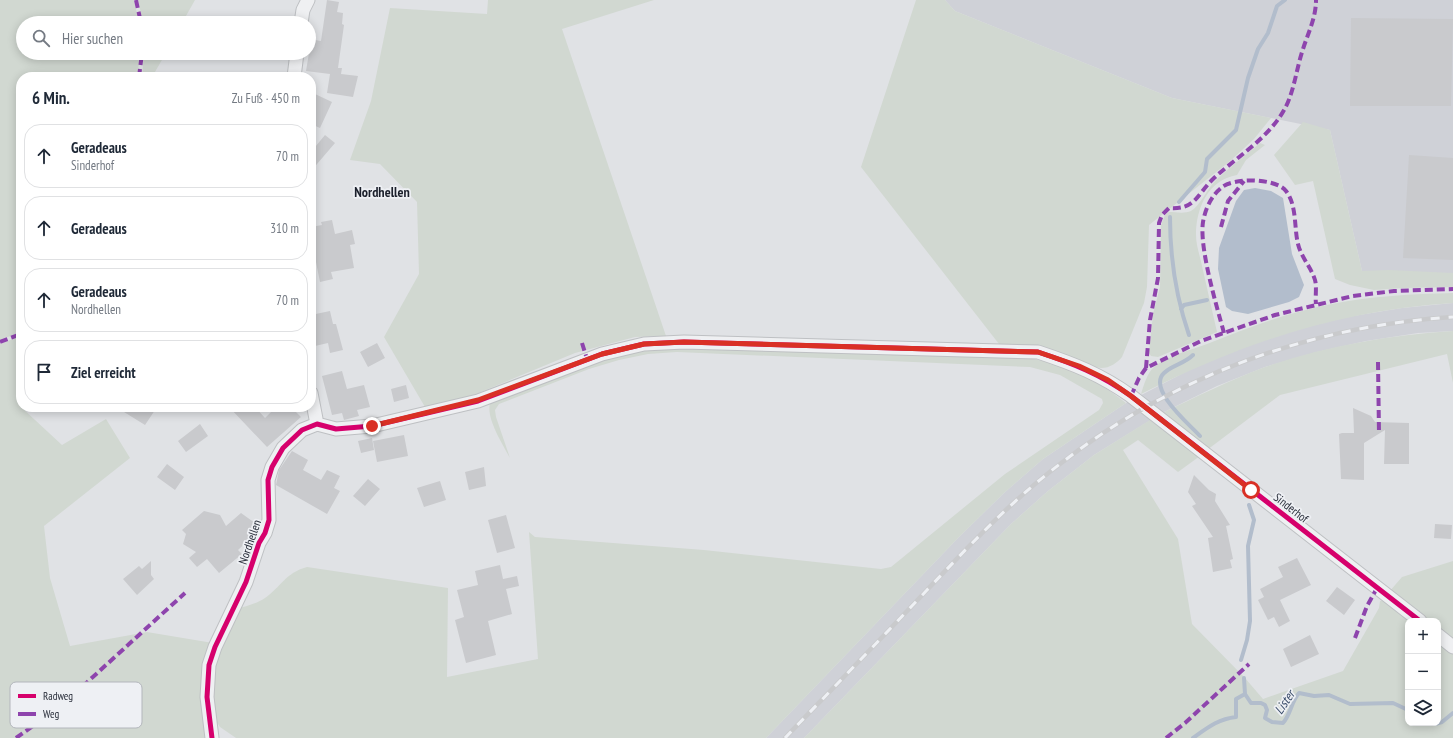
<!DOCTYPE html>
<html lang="de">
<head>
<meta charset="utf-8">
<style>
  :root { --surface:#fff; --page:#f2f2f3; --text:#1f2937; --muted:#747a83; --line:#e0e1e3 }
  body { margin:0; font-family:"PT Sans Narrow",sans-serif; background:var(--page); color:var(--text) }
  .controls { position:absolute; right:12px; bottom:12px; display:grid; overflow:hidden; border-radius:8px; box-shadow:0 2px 10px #0003 }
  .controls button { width:36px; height:36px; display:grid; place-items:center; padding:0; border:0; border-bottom:1px solid var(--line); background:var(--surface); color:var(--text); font:20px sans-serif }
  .stop { position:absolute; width:12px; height:12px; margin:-9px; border:3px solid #d93025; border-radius:50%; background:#fff }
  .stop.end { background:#d93025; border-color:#fff; box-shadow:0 1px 4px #0008 }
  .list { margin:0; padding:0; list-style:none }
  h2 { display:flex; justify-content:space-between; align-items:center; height:52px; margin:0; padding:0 16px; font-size:17px }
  h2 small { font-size:13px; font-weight:400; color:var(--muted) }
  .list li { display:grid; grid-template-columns:26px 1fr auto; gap:12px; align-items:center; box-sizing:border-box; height:64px; margin:0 8px 8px; padding:0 8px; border:1px solid var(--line); border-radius:16px }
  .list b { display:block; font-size:15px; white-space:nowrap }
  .list p { margin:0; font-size:13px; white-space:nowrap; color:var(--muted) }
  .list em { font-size:13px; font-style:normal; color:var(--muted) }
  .icon { flex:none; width:22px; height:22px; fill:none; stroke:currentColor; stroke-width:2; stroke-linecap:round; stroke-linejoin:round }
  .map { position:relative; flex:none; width:1453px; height:738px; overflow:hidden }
  .search { position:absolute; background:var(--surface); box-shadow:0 2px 10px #0003; left:16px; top:16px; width:300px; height:44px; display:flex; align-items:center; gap:10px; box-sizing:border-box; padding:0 14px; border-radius:22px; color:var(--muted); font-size:15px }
  .panel { position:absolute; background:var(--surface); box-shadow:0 2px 10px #0003; left:16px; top:72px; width:300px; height:340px; border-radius:16px }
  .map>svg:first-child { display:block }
  .built { fill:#cfd1d7 }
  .green { fill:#d1d8d1 }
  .water { fill:#b2bdcc }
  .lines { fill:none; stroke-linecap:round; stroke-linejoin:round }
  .stream { stroke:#b2bdcc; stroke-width:4 }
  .building { fill:#c9cacd }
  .street-casing { stroke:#bec0c3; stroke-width:15 }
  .street { stroke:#eff0f2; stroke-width:13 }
  .rail-casing { stroke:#c9cacc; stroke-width:4.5 }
  .rail { stroke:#eef0f4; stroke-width:3; stroke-dasharray:9; stroke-linecap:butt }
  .quiet { stroke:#8e44ad; stroke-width:4; stroke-dasharray:8 4; stroke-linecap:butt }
  .cycleway-casing { stroke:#eef0f4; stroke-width:8 }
  .cycleway { stroke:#d6006c; stroke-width:5 }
  .route { stroke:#d93025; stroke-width:5 }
  .labels { text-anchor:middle; stroke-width:3.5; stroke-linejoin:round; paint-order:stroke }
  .street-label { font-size:12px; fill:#2a2f3b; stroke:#eef0f4 }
  .water-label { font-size:13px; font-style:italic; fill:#394c6a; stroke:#eef0f4 }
  .quarter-label { font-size:14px; font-weight:bold; fill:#1c202c; stroke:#eef0f4 }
  .key { fill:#eef0f4; stroke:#b3b6bc; stroke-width:1 }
  .key-label { font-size:11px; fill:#2a2f3b }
</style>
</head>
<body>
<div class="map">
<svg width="1453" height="738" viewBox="0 0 1453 738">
  <rect width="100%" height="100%" fill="#e0e2e5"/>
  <path class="built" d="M945,0H1453V277L1362,271L1330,130L1172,98L955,11Z
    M1453,303V331L1418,333L1366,341L1317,352L1265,367L1217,386L1162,413L1094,455L1048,491L1011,524L804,738H766L958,538L1004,493L1043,459L1126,403L1193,368L1245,346L1295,330L1347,317L1402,308Z"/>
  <path class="green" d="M0,0H134L139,23H23V53H140V56L137,77H21V332L0,340Z
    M138,0H195L182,23H143Z
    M488,0H654L562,29L666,336L635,337L575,353L471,396L425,407L384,337L419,274L417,202L380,164L350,160L371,101L390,8L487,14Z
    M916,0H945L955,11L1172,98L1271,118L1254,139L1229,162L1149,225L1147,287L1144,303L1122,357C1117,363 1110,368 1101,368C1090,367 1077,360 1066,356C1044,350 1022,347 999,344L861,167Z
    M144,53H166L152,77H142Z
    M1303,122L1330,130L1362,271L1389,270L1453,273V287L1403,288L1374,290L1350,285L1335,279L1313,181L1295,185L1274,155Z
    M1260,143L1265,145L1246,160L1237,175C1208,180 1196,208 1196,235C1196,245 1200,256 1202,266C1207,288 1212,310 1217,332L1158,357L1151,356L1149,353L1153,314L1160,287L1161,225L1165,215L1169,212C1176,212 1184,214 1191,211C1201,205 1207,188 1217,179C1230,167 1246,155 1260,143Z
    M1453,293V303C1337,311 1245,342 1141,394C1144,385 1147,373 1154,367C1169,355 1191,350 1207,344C1247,328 1289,312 1332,304C1371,296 1413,294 1453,293Z
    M1453,331V383L1447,354L1280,395L1207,450L1162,413C1196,397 1230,380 1265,367C1326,346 1389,335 1453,331Z
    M21,336V407L62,445L106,419L130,458L44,526L50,578L70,646L147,632L213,643L209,738H0V344Z
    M678,347L1012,356C1058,361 1090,374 1126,403L1043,459L1004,493L958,538L766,738H236L220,727L214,718L212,669L236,609C246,606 256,604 265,598C281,587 285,573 307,567L448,588L447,677L538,659L529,532L535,537L704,550L881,569L891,567L1005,474L1099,410L1103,403L1102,399L1060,375L1030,367L677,352L648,354L619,360L589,369L499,404L495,410L496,417L510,458C503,444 482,413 492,399L610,357L643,350Z
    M1150,420L1200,456L1178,472L1138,440L1123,450L1178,539L1192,624L1245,678L1263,699L1343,671L1379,608L1380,601L1387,600L1415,621H1408V723H1438V639L1453,651V738H804L1011,524L1048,491L1094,455Z
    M1453,561V640L1438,629V621H1427L1389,592L1402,577Z"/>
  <path class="water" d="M1255,188L1271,191L1283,198L1292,254L1304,285L1299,297L1289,302L1248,314L1232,311L1226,307L1218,269L1219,248L1236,201L1244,190Z"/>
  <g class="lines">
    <path class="stream" d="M1179,202L1205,172L1207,159L1236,130L1248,78L1258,49L1268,33L1277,6L1285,0
      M1170,217C1170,257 1176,297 1189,335
      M1181,309L1184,305L1207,300
      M1193,355C1184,364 1172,365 1164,373C1147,389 1189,424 1200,436
      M1241,660L1247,640L1250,621L1248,546L1254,520L1249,505
      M1244,678L1245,694
      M1433,723L1435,724L1442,722L1453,713
      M1193,738C1207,728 1218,719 1236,717V699L1245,694L1251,703H1261L1265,705L1267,710L1265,718L1272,722L1283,723C1291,714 1291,702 1299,693L1314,696L1329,695L1350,704L1393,703L1408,710"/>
  </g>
  <path class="building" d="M327,0L339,2L337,12L343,13L342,24L344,25L338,68H342L341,74L358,76L353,97L327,93L330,74L306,71L309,53V39L321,41Z
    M1351,18L1453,19L1451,106H1350Z
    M315,94L332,102L320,128L311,124V103Z
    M325,135L335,143L311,171V152Z
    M1409,155L1453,158V260L1403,258Z
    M332,220L335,234L352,230L355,244L350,245L354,268L331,272L333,279L320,282L314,252L311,253V227L322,225L321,222Z
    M330,311L333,324H336L343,350L330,353L328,343L315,346L311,329V315Z
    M377,343L385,358L368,367L360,352Z
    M342,371L347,389L364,385L370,407L357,410L359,416L344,420L342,413L332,415L322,376Z
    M406,385L409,398L394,402L391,389Z
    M116,407H157L145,425Z
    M229,407H255L265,418L276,407H291L301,417L267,447Z
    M1353,408L1371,416L1375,422L1409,423V464H1384L1385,430L1364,443V480L1341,479L1339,434L1342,433H1354Z
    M200,424L208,436L186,452L178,441Z
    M404,435L408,456L377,462L373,441Z
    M372,438L374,450L361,453L358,441Z
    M292,451L308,460L303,470L321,480L327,470L340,476L334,488L340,491L327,514L276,485L279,470Z
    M167,464L184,477L175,490L157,477Z
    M484,467L486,486L469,490L465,472Z
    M1194,475L1209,490L1216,494L1215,501L1230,525L1226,526L1233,559L1230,560L1232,568L1213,572L1208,538L1213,537L1192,506L1196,504L1188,492Z
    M368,479L380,489L365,506L353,496Z
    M440,481L446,500L424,507L417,488Z
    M204,511L220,515L226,526L241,513L259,526L253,532L255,534L238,550L242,554L219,573L207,559L197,567L189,558L196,552L183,544L186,534L182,530Z
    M506,515L515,548L497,553L488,520Z
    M1435,524L1452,525L1451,539L1434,538Z
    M1297,558L1311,585L1280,600L1290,621L1279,627L1274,617L1268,620L1258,600L1264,597L1260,589L1283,577L1278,567Z
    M151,561V575L154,579L137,595L123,579L139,566L142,569Z
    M500,565L503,579L517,576L519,586L506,589L512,614L488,621L496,655L466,663L455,620L464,617L457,590L478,585L475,571Z
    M1337,587L1355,600L1344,615L1326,601Z
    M1310,635L1319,654L1291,667L1283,649Z"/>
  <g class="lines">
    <defs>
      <path id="street" d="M301,23L303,10L308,0
        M294,77L297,53
        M311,393L317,424
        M1438,635L1453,647
        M212,738L207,697L209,665L215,647L246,582L259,543L265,533L269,520L268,480L272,467L283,448L302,430L317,424L336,429L372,426L478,401L602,354L644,344L684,342L1038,352C1074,364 1100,374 1131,396L1420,621"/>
    </defs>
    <use href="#street" class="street-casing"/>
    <use href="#street" class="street"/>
    <defs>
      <path id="rail" d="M785,738C832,689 880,640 927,590C969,546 1011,501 1060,464C1173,376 1311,326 1453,317"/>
    </defs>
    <use href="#rail" class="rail-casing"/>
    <use href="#rail" class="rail"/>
    <path class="quiet" d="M136,0L141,23
      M139,77L142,53
      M1221,227L1228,201L1244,181
      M1224,333C1217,307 1199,248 1203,222C1205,210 1211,196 1221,188C1233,177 1276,178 1286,191C1297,205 1294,228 1298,244C1301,257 1311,267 1315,280C1317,287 1315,297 1316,304
      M0,342L21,334
      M582,343L587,359
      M1378,362L1379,434
      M1146,368L1150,320L1158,278L1159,223L1162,215L1169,208C1196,210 1197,194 1214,178C1239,155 1274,135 1288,102C1295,85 1297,67 1303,49C1308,33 1316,18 1316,0
      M1131,396L1139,378L1146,368L1201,341L1275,315L1353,296L1394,291L1453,289
      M1355,638L1367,606L1377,588
      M16,738L60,707L185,593
      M1166,738L1185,723L1249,664"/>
    <defs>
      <path id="cycleway" d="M212,738L207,697L209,665L215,647L246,582L259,543L265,533L269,520L268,480L272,467L283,448L302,430L317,424L336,429L372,426L478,401L602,354L644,344L684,342L1038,352C1074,364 1100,374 1131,396L1420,621"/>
    </defs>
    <use href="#cycleway" class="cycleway-casing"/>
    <use href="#cycleway" class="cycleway"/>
  </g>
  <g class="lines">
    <path class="route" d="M372,426L478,400L602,354L644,344L684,342L1038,352L1079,366L1108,380L1131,396L1251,490"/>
  </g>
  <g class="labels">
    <g class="street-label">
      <text transform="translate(1291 508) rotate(38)" y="4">Sinderhof</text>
      <text transform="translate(250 542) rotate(-71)" y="4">Nordhellen</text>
    </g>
    <g class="water-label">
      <text transform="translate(1284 702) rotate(-56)" y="5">Lister</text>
    </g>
    <g class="quarter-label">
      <text x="382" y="197">Nordhellen</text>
    </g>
  </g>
  <rect x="10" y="682" width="132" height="46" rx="6" class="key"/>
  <rect x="18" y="694" width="18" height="4" fill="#d6006c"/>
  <rect x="18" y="712" width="18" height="4" fill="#8e44ad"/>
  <g class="key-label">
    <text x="43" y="700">Radweg</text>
    <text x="43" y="718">Weg</text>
  </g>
</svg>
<div class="controls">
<button>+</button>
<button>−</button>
<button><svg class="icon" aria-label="layers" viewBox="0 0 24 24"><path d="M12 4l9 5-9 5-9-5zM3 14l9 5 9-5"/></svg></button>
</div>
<div class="stop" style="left:1251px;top:490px"></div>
<div class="stop end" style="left:372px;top:426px"></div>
<div class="search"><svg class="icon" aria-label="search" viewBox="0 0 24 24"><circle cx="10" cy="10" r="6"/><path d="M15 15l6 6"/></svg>Hier suchen</div>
<section class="panel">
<h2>6 Min.<small>Zu Fuß · 450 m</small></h2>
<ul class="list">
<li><svg class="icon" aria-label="ahead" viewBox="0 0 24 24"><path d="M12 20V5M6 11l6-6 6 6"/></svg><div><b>Geradeaus</b><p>Sinderhof</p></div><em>70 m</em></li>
<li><svg class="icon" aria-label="ahead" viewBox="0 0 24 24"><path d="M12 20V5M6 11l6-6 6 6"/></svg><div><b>Geradeaus</b></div><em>310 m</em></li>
<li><svg class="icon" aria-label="ahead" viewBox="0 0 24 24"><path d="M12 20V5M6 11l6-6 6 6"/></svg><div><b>Geradeaus</b><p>Nordhellen</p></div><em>70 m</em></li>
<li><svg class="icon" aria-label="arrive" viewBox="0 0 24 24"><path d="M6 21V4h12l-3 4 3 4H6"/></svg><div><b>Ziel erreicht</b></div></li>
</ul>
</section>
</div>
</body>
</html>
